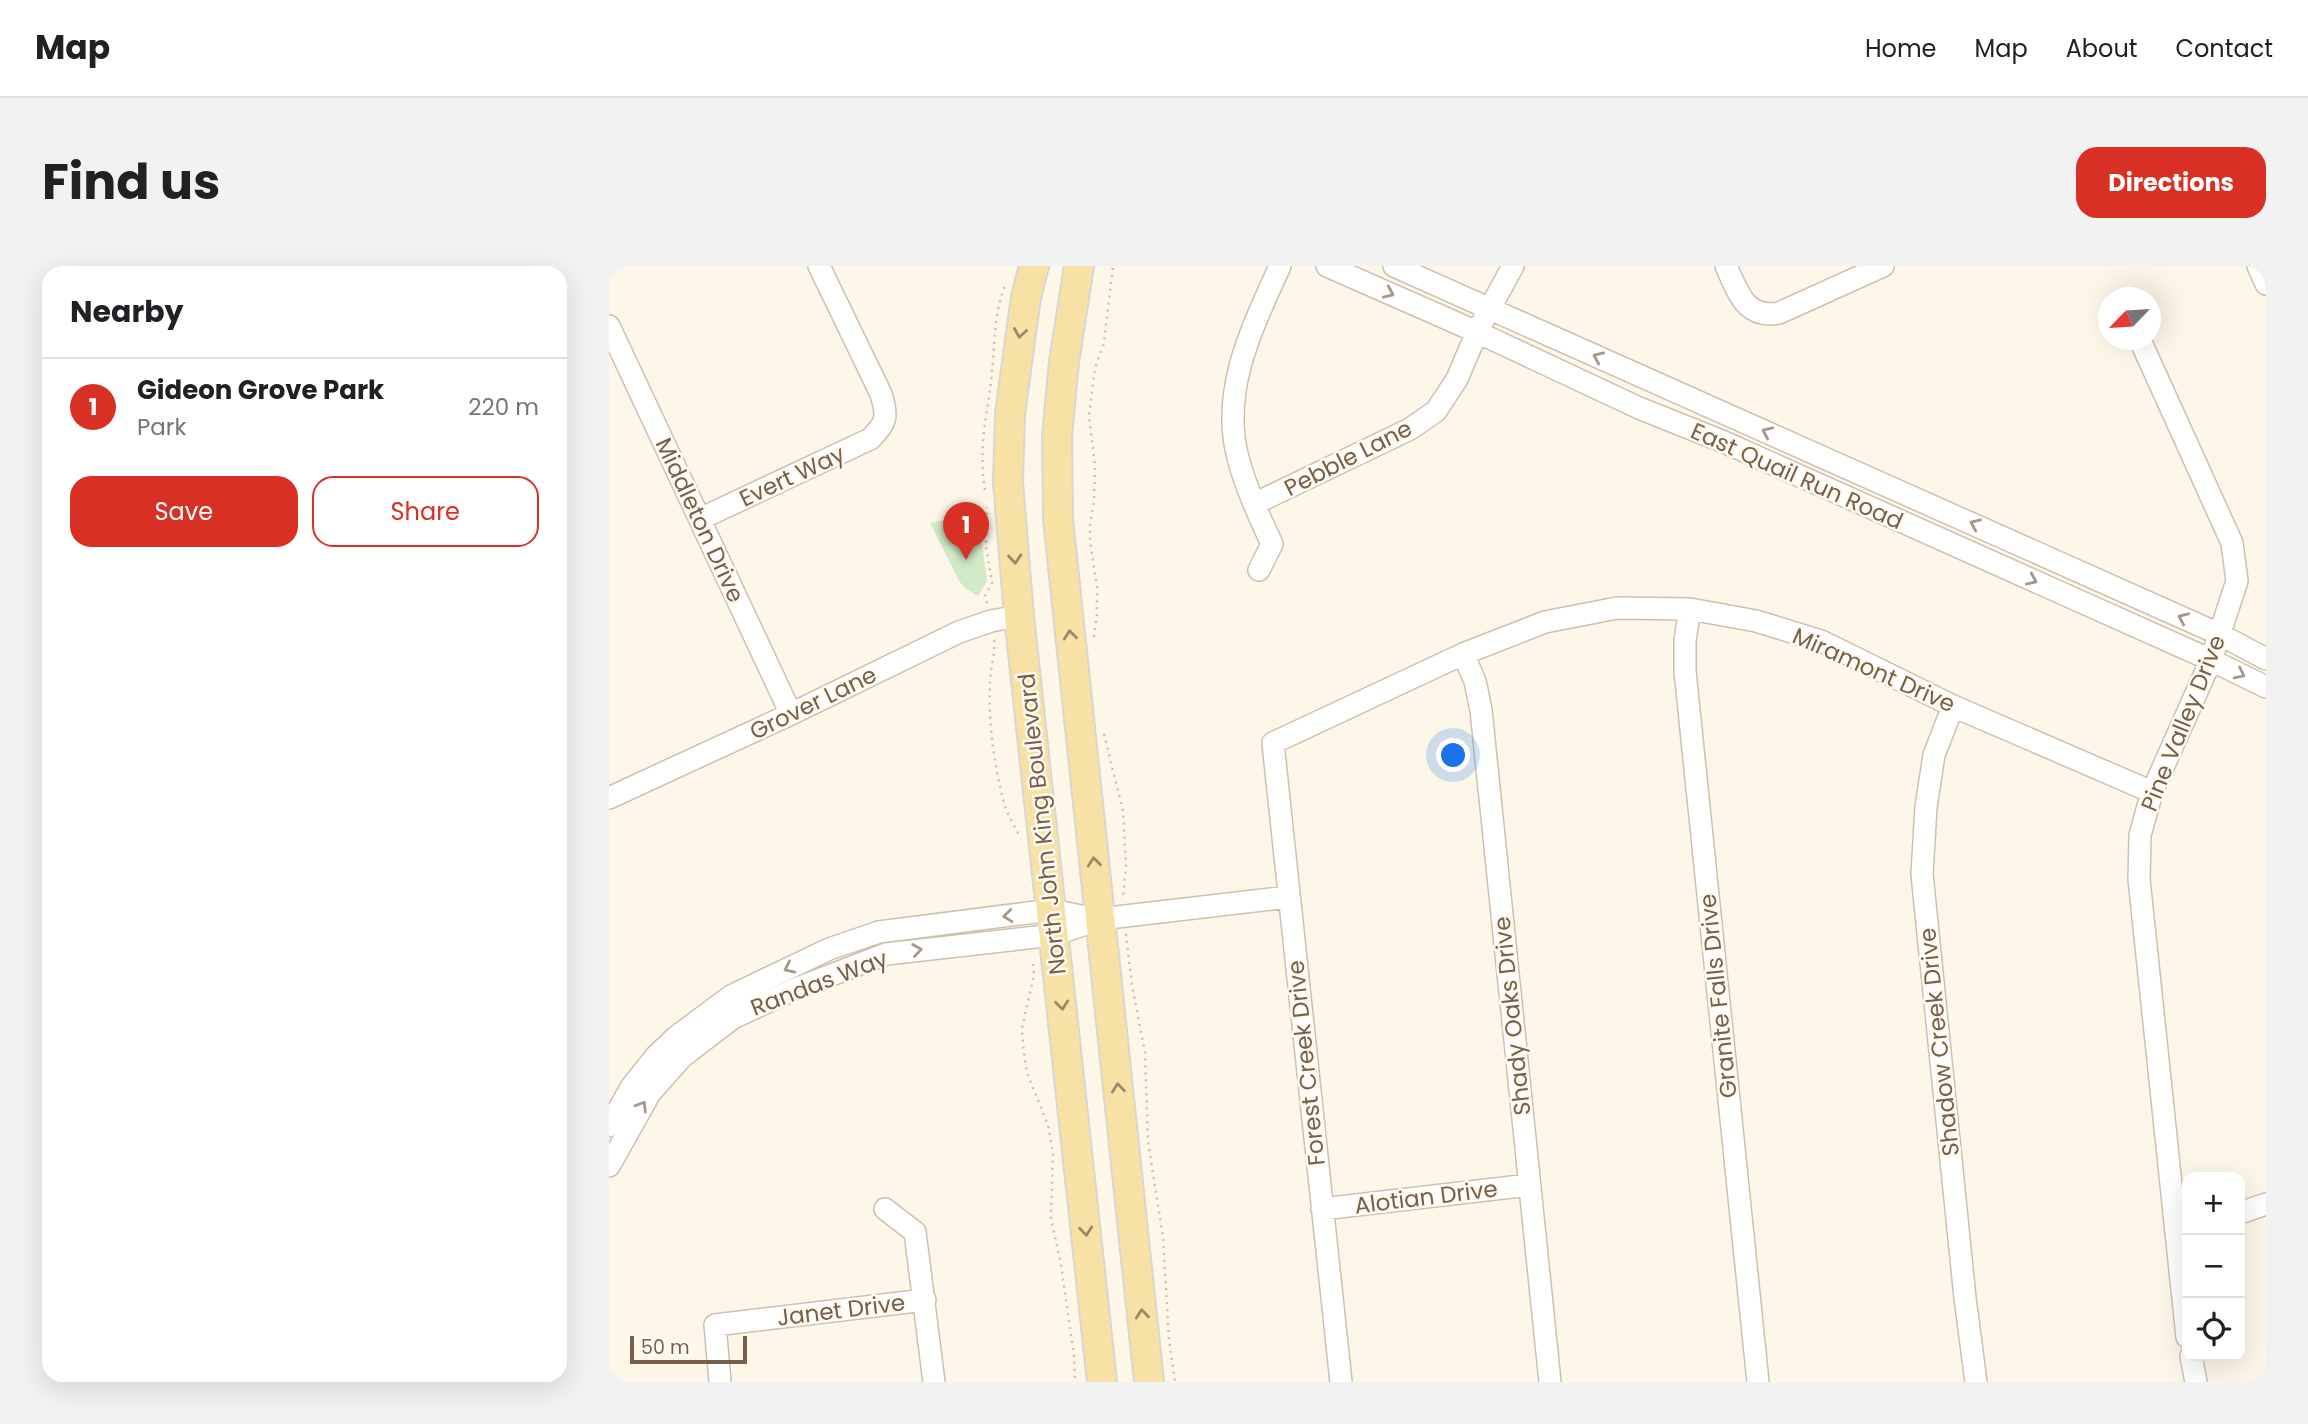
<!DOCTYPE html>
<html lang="en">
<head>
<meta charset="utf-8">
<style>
  :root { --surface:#fff; --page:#f2f2f2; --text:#202124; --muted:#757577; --line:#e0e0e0; --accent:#d93025 }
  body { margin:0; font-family:Poppins,sans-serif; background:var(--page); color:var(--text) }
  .controls { position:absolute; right:21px; bottom:21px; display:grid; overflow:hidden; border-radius:14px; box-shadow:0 7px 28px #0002 }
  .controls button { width:63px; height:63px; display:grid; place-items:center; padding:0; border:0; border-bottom:2px solid var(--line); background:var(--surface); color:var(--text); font:35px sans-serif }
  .compass { position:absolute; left:1489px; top:21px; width:63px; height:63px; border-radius:50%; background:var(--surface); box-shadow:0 7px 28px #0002; rotate:245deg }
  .scale { position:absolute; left:21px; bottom:18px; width:117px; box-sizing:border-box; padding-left:7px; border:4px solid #76604d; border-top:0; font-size:19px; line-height:24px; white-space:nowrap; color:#76604d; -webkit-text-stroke:5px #fffaf0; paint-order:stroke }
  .you { position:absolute; left:845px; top:490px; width:24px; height:24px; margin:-18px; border:5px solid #fff; border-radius:50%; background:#1a73e8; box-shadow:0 0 0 10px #1a73e833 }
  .badge { display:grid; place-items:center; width:46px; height:46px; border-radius:50%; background:var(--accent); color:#fff; font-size:23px; font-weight:700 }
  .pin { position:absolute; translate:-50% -58px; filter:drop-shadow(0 2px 4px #0008) }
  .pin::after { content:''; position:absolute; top:37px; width:24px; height:21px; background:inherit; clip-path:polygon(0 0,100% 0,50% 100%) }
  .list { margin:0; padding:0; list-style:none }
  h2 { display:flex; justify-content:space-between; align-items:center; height:91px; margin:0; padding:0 28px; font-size:30px }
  h2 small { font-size:23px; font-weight:400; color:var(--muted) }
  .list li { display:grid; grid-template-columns:46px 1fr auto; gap:21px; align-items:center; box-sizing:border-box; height:98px; padding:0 28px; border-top:2px solid var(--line) }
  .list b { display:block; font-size:26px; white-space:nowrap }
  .list p { margin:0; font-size:23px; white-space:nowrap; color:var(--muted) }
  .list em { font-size:23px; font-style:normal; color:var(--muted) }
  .actions { display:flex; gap:14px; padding:21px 28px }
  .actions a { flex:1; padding:16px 0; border:2px solid var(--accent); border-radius:21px; text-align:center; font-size:24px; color:var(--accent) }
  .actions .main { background:var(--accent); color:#fff }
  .icon { flex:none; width:38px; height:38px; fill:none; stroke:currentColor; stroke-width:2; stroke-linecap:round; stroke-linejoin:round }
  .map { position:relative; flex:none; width:1657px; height:1116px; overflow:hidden; border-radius:21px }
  header { display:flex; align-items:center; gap:42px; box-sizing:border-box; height:98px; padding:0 35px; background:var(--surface); border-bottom:2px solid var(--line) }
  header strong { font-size:33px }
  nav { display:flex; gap:38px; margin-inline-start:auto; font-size:24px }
  .intro { display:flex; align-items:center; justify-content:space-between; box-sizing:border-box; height:168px; padding:0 42px }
  h1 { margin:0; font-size:49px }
  .button { padding:18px 32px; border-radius:21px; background:var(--accent); color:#fff; font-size:24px; font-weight:700 }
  main { display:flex; gap:42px; padding:0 42px }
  aside { flex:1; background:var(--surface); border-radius:21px; box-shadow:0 7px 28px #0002 }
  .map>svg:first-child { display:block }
  .green { fill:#d2eac7 }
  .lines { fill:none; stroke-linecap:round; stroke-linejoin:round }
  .minor-casing { stroke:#cec0af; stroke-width:24 }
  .major-casing { stroke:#dbd6d1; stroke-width:32 }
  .path { stroke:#d6bda4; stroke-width:2.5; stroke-dasharray:2 5; stroke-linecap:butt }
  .minor { stroke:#fff; stroke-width:21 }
  .major { stroke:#f8e1a4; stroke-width:28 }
  .oneway { stroke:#a6988b }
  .oneway2 { stroke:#9d8767 }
  .labels { text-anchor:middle; stroke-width:5; stroke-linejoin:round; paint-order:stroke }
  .street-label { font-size:23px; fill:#76604d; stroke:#fffaf0 }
</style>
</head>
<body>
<header>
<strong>Map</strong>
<nav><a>Home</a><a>Map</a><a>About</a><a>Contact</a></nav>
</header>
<div class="intro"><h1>Find us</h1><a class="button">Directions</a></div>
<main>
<aside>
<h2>Nearby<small></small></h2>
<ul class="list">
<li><span class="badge">1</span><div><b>Gideon Grove Park</b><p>Park</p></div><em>220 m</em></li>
</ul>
<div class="actions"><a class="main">Save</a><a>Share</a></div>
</aside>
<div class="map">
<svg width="1657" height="1116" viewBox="0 0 1657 1116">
  <rect width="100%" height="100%" fill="#fcf7e9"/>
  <path class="green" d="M336,254C355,256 346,270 371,263L378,315L369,330L356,322L350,315L321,257Z"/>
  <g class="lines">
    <defs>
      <path id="minor" d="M718,0L868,66L1030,142L1115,176L1602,394L1657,421
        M785,0L1610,368L1657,393
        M1117,0C1129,26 1136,53 1170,47L1274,0
        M1649,0L1657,18
        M0,60L182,448
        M1531,74L1623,277L1628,315L1602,394L1543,526L1531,569L1530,613L1578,1071
        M645,238L801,163L827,145L848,113L868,66L904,0
        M91,253L261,173C278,157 279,150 272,128L210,0
        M650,304L663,278C650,250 637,222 629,192C611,124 644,60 671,0
        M1081,343L1076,374V405L1149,1116
        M854,388L866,415L872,444L941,1116
        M1344,440L1325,489L1317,541L1313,608L1356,1032L1367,1116
        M0,532L182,448L350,366L382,355L410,350
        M0,860L23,820L47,790L67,771L122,730L220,683L270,666L442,644L488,653
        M0,900L41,827L73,791L124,752L186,723L277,688L445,669L491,653L679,631
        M276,943L306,966L325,1116
        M713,943L920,919
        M1631,947L1657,938
        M1582,1090L1587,1116
        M111,1116L106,1059L316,1034
        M732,1116L664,477L854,388L936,356L1008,342L1081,343L1147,355L1212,375L1344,440L1543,526"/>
      <path id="major" d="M425,0L417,31L401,148L399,216L410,350L493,1116
        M470,0L455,96L448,170L449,253L540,1116"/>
    </defs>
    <use href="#minor" class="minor-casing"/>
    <use href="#major" class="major-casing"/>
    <path class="path" d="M376,224C368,177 381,140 384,95C386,68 386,45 396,20
      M378,337L376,330L383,317L377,280L378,241
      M485,371L488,348V321L481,275V259L485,235L486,200L480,150L486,102L495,77L504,0
      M385,374C387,388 381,401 381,417C379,455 385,499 395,537C398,549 406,560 411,571
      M495,468L514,545L517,599L514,633
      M517,668L523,719L536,787L539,876L554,971L560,1074L566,1116
      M424,698L425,709L413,762L414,779L418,807L439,859L444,887L442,952L452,999L465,1090L466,1116"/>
    <use href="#minor" class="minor"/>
    <use href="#major" class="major"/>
  </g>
  <defs><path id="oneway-chevron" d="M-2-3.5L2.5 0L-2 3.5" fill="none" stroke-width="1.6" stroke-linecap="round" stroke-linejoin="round" transform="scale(1.75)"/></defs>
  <g class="oneway">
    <use href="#oneway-chevron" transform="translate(780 27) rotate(24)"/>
    <use href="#oneway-chevron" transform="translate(989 91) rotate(-156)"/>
    <use href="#oneway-chevron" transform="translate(1158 166) rotate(-156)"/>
    <use href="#oneway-chevron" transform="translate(1366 258) rotate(-156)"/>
    <use href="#oneway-chevron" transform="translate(1423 314) rotate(24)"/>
    <use href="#oneway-chevron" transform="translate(1574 352) rotate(-156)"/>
    <use href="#oneway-chevron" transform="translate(1631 408) rotate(26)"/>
    <use href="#oneway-chevron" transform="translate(399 650) rotate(173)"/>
    <use href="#oneway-chevron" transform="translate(308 684) rotate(-8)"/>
    <use href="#oneway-chevron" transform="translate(180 702) rotate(155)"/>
    <use href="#oneway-chevron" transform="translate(33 840) rotate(-58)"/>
  </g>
  <g class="oneway2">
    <use href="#oneway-chevron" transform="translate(411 67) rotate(99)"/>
    <use href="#oneway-chevron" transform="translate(406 293) rotate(85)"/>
    <use href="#oneway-chevron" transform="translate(461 369) rotate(-96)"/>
    <use href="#oneway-chevron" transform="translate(485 596) rotate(-96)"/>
    <use href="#oneway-chevron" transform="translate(453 739) rotate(84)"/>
    <use href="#oneway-chevron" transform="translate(509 822) rotate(-96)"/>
    <use href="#oneway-chevron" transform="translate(477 965) rotate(84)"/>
    <use href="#oneway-chevron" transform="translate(533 1048) rotate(-96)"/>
  </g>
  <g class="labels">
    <g class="street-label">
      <text transform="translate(739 192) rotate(-27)" y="8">Pebble Lane</text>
      <text transform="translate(183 210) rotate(-25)" y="8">Evert Way</text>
      <text transform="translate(1188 210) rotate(24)" y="8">East Quail Run Road</text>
      <text transform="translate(91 254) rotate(65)" y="8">Middleton Drive</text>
      <text transform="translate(1265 404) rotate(24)" y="8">Miramont Drive</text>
      <text transform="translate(204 437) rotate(-26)" y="8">Grover Lane</text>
      <text transform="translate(1574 457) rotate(-68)" y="8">Pine Valley Drive</text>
      <text transform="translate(433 558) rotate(-96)" y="8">North John King Boulevard</text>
      <text transform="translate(210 717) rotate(-21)" y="8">Randas Way</text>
      <text transform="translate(1109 730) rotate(-96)" y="8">Granite Falls Drive</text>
      <text transform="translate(903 750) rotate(-96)" y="8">Shady Oaks Drive</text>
      <text transform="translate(1330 776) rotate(-96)" y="8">Shadow Creek Drive</text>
      <text transform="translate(697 797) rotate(-96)" y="8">Forest Creek Drive</text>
      <text transform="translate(817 931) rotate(-7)" y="8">Alotian Drive</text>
      <text transform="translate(232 1044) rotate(-7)" y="8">Janet Drive</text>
    </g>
  </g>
</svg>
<div class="controls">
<button>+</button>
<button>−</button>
<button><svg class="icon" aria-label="locate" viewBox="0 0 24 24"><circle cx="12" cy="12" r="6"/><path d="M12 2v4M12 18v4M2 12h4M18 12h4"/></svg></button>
</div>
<svg class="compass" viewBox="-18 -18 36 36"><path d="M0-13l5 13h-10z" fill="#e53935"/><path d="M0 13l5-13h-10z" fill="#757577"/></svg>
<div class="scale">50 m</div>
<div class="you"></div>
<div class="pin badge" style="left:357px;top:294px">1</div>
</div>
</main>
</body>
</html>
